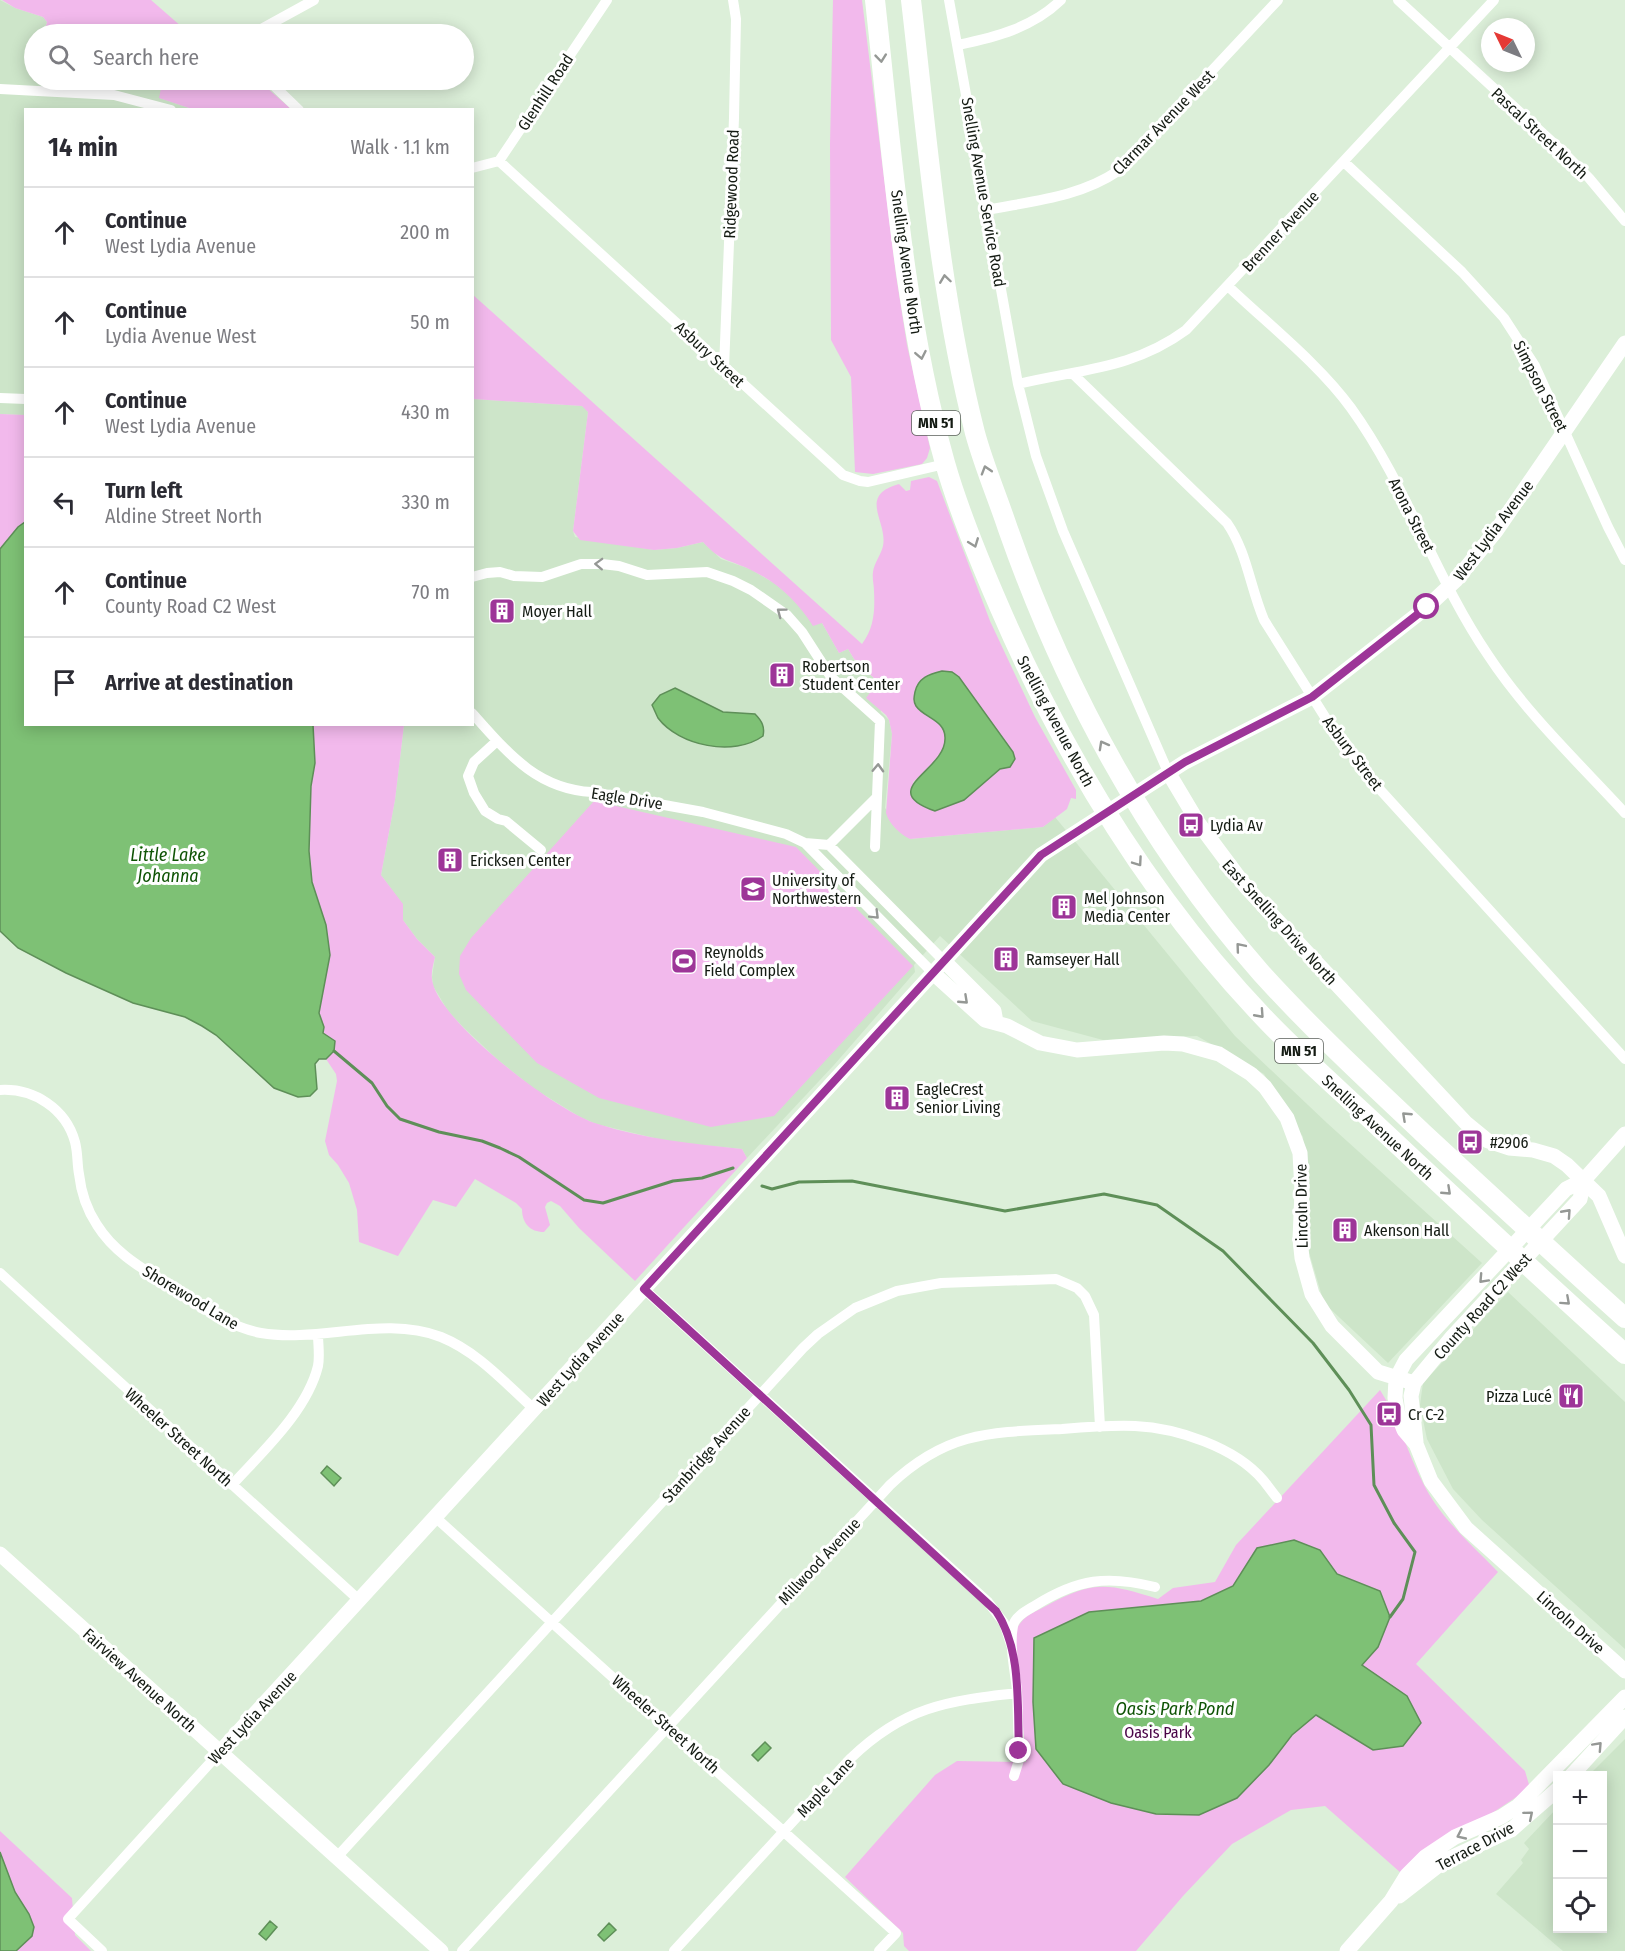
<!DOCTYPE html>
<html lang="en">
<head>
<meta charset="utf-8">
<style>
  :root { --surface:#fff; --page:#f7f7f7; --text:#2b2b33; --muted:#7c7c81; --line:#e1e1e2 }
  body { margin:0; font-family:"Fira Sans Condensed",sans-serif; background:var(--page); color:var(--text) }
  .controls { position:absolute; right:18px; bottom:18px; display:grid; overflow:hidden; border-radius:0px; box-shadow:0 3px 15px #0003 }
  .controls button { width:54px; height:54px; display:grid; place-items:center; padding:0; border:0; border-bottom:2px solid var(--line); background:var(--surface); color:var(--text); font:30px sans-serif }
  .compass { position:absolute; left:1481px; top:18px; width:54px; height:54px; border-radius:50%; background:var(--surface); box-shadow:0 3px 15px #0003; rotate:313deg }
  .stop { position:absolute; width:18px; height:18px; margin:-14px; border:4px solid #9d3598; border-radius:50%; background:#fff }
  .stop.end { background:#9d3598; border-color:#fff; box-shadow:0 2px 6px #0008 }
  .list { margin:0; padding:0; list-style:none }
  h2 { display:flex; justify-content:space-between; align-items:center; height:78px; margin:0; padding:0 24px; font-size:26px }
  h2 small { font-size:20px; font-weight:400; color:var(--muted) }
  .list li { display:grid; grid-template-columns:39px 1fr auto; gap:18px; align-items:center; box-sizing:border-box; height:90px; padding:0 24px; border-top:2px solid var(--line) }
  .list b { display:block; font-size:22px; white-space:nowrap }
  .list p { margin:0; font-size:20px; white-space:nowrap; color:var(--muted) }
  .list em { font-size:20px; font-style:normal; color:var(--muted) }
  .icon { flex:none; width:33px; height:33px; fill:none; stroke:currentColor; stroke-width:2; stroke-linecap:round; stroke-linejoin:round }
  .map { position:relative; flex:none; width:1625px; height:1951px; overflow:hidden }
  .search { position:absolute; background:var(--surface); box-shadow:0 3px 15px #0003; left:24px; top:24px; width:450px; height:66px; display:flex; align-items:center; gap:15px; box-sizing:border-box; padding:0 21px; border-radius:33px; color:var(--muted); font-size:22px }
  .panel { position:absolute; background:var(--surface); box-shadow:0 3px 15px #0003; left:24px; top:108px; width:450px; height:618px; border-radius:0px }
  .map>svg:first-child { display:block }
  .built { fill:#cde5c9 }
  .green { fill:#f2b9ec; fill-rule:evenodd }
  .water { fill:#7ec175; stroke:#5e8f58; stroke-width:1.5 }
  .lines { fill:none; stroke-linecap:round; stroke-linejoin:round }
  .stream { stroke:#5e8f58; stroke-width:3 }
  .street { stroke:#fff; stroke-width:10 }
  .secondary { stroke:#fff; stroke-width:15 }
  .highway { stroke:#fff; stroke-width:20 }
  .oneway { stroke:#959895 }
  .route { stroke:#9d3598; stroke-width:8 }
  .labels { text-anchor:middle; stroke-width:6; stroke-linejoin:round; paint-order:stroke }
  .shield { fill:#fff; stroke:#5a5f5a; stroke-width:1.5 }
  .shield-label { font-size:15px; font-weight:bold; fill:#141b13 }
  .street-label { font-size:16px; fill:#141b13; stroke:#fff }
  .poi-label { font-size:16px; fill:#141b13; stroke:#fff; text-anchor:start }
  .park-label { font-size:16px; fill:#490447; stroke:#fff }
  .water-label { font-size:18px; font-style:italic; fill:#0f5405; stroke:#fff }
</style>
</head>
<body>
<div class="map">
<svg width="1625" height="1951" viewBox="0 0 1625 1951">
  <rect width="100%" height="100%" fill="#dcefd9"/>
  <path class="built" d="M0,0L15,8L43,17L47,22L46,25L33,35L34,80H141L162,88L160,98L192,109L26,110L25,415L0,414Z
    M473,399L582,406L586,408L588,412L573,531L575,537L654,550L677,548L703,542L721,559L750,569L774,583L795,600L803,611L822,623L839,653L848,649L854,659L878,682L881,712L889,720L892,734L885,808L910,839L1043,827L1055,817L1235,1036L1327,1123L1482,1263L1388,1363L1324,1303L1308,1249L1310,1211L1303,1137L1264,1074L1197,1036L1103,1040L1032,1021L940,936L914,965L915,972L834,1065L747,1158L742,1149L671,1142L596,1124L580,1117L533,1088L498,1060L464,1028L448,1011L433,986L432,977L435,957L417,939L403,920L402,904L381,875L395,800L404,725L472,724Z
    M1508,1292L1625,1402V1649L1482,1520L1453,1489L1427,1439L1420,1405L1423,1383Z
    M1625,1739V1951H1563L1496,1894L1523,1863L1521,1860L1529,1849L1524,1843L1557,1808L1558,1928H1602V1776L1589,1775Z"/>
  <path class="green" d="M2,0H151L190,34H34V40L33,35L46,26L47,22L43,17L15,8Z
    M833,0H862L896,275L907,345L930,448L927,458L922,464L873,474L855,472L851,377L831,340L830,144Z
    M141,80H258L291,109H192L159,98L161,88Z
    M472,294L862,644C874,628 875,611 874,591C874,585 872,578 873,572C874,563 881,555 883,546C888,521 857,496 899,484L906,491L910,490L911,481L929,477L937,481L990,621L1035,717L1076,790V799L1071,798L1067,809L1043,827L910,839C900,834 889,824 886,813L892,734L889,720L886,715L866,698L878,682L854,659L848,649L839,653L822,623L813,626C797,601 778,583 751,570C729,559 722,563 703,542L677,548L654,550L580,540L573,531L588,412L582,406L473,399ZM942,671L1003,767L964,800L935,811L913,782C926,771 946,757 945,739C945,713 905,717 916,687C921,676 932,673 942,671Z
    M0,414L26,415L25,522L18,527L0,549Z
    M313,725H404L395,800L381,875L403,904V920L417,939L435,957C433,966 430,975 433,984C444,1025 557,1112 598,1124C645,1139 693,1144 742,1149L747,1158L635,1281L579,1228L560,1206L551,1201L547,1203L545,1207L550,1225L544,1232C530,1232 522,1223 522,1209L516,1203L475,1179L456,1207L433,1200L398,1256L359,1242L357,1210L349,1183L338,1165L329,1155L325,1141L337,1081L336,1074L326,1059L334,1051L323,1032L324,1027L319,1014L330,955L326,925L312,882L309,851L311,786L315,763Z
    M594,801L796,847L913,966L774,1116L711,1127L599,1098L537,1063L466,990L459,974L460,956L471,938Z
    M1380,1390C1399,1419 1407,1452 1423,1483C1440,1518 1471,1544 1498,1572L1416,1664L1525,1771L1530,1788L1401,1873L1325,1806L1291,1810L1232,1844L1183,1896L1136,1951H909L904,1946L903,1933L845,1877L935,1775L957,1761L1026,1762L1015,1632C1024,1615 1029,1615 1046,1606C1093,1580 1108,1583 1158,1599L1173,1588L1215,1582L1236,1545Z
    M0,1831L72,1898L75,1935L91,1951H0Z"/>
  <path class="water" d="M25,522L26,724L313,725L315,763L311,786L309,851L312,882L326,925L330,955L319,1013L324,1027L323,1033L335,1041L334,1051L326,1059H319L315,1064L317,1089L310,1096L298,1097L274,1088L216,1035L202,1026L185,1017L133,1003L66,973L18,948L0,931V549L18,527Z
    M942,671L952,672L959,677L1013,752L1015,759L1010,767L1000,769L964,800L935,811C875,790 945,771 945,739C946,720 924,718 916,706C913,701 914,697 915,692C918,678 929,674 942,671Z
    M675,688L723,712L755,714C762,721 765,727 763,736C734,757 679,746 658,718C656,714 654,709 652,705L660,695Z
    M327,1466L341,1478L334,1486L321,1473Z
    M1294,1540L1320,1550L1337,1574L1380,1591L1390,1617L1378,1647L1362,1665L1407,1696L1421,1723L1403,1746L1373,1750L1316,1715L1292,1735L1269,1765L1237,1798L1199,1815L1156,1814L1111,1803L1063,1784L1036,1749L1033,1702L1034,1638L1089,1612L1201,1601L1233,1586L1257,1548Z
    M765,1742L771,1748L758,1761L752,1755Z
    M0,1852L15,1892L29,1914L34,1927L32,1936L16,1951H0Z
    M270,1921L277,1927L266,1940L259,1934Z
    M609,1923L616,1930L604,1941L598,1935Z"/>
  <g class="lines">
    <path class="stream" d="M334,1051L372,1083L387,1106L400,1119L439,1132L482,1141L500,1148L519,1157L584,1200L603,1203L673,1181L702,1178L733,1168
      M762,1186L772,1189L799,1182L852,1181L1005,1211L1104,1194L1157,1205L1223,1251L1313,1343L1349,1390L1371,1425L1374,1485L1394,1523L1415,1552L1403,1599L1390,1617"/>
    <path class="street" d="M949,0L1018,384L1036,456L1063,531L1168,772
      M1398,0L1562,151L1589,178L1625,221
      M252,34L314,0
      M958,45C996,37 1032,28 1061,0
      M268,80L299,110
      M0,89L114,95L171,110
      M499,161L843,475L860,481L868,482L945,464
      M1344,162L1462,272L1504,318L1535,366L1608,527L1625,560
      M472,168L499,161L607,0
      M987,210C1032,201 1080,197 1118,171L1278,0
      M1228,286C1268,324 1319,364 1351,408C1406,484 1435,577 1488,655C1526,713 1578,762 1625,813
      M724,368L734,118L736,19L733,0
      M1072,373L1227,523C1247,552 1250,587 1264,620L1325,717L1374,783L1625,1059
      M1018,384C1080,369 1133,369 1186,330L1494,0
      M0,398L26,399
      M472,577L487,573L500,572L514,576L542,577L581,564H602L619,566L647,575L707,572L733,581L751,590L787,615L802,632L831,677L880,721L875,847
      M472,713C507,752 536,789 592,792L703,812L786,834L805,843L829,845L944,961
      M497,741L474,762L468,776L474,793L485,811L498,819L506,821L541,850
      M805,843L933,973
      M829,845L877,797
      M0,1090C34,1088 66,1109 75,1142C78,1153 77,1164 79,1174C81,1192 87,1210 97,1225C115,1254 145,1270 173,1288C200,1306 228,1327 261,1333C320,1343 384,1315 441,1337C478,1352 505,1383 534,1409
      M0,1273L359,1600
      M644,1289L988,1602L1004,1623L1012,1648
      M232,1485C262,1452 307,1411 318,1366C320,1356 318,1344 318,1334
      M435,1517L896,1933L879,1951
      M1014,1776L1019,1760V1751C1018,1731 1018,1710 1017,1691C1015,1670 1009,1646 1013,1626C1015,1616 1028,1610 1036,1605C1078,1579 1107,1575 1155,1587
      M337,1857L803,1348L818,1334L855,1308L897,1291L941,1283L1056,1279L1077,1288L1085,1296L1094,1315L1100,1427
      M102,1951L68,1919L220,1752
      M462,1951L890,1485C946,1432 989,1432 1062,1429C1086,1427 1111,1425 1135,1426C1177,1428 1235,1447 1263,1480C1268,1486 1272,1492 1277,1498
      M674,1951L851,1758C904,1707 946,1701 1017,1693"/>
    <path class="secondary" d="M1168,772L1199,824L1246,887L1466,1123L1488,1141L1509,1148L1533,1150L1554,1156L1567,1165L1599,1196L1625,1256
      M944,961L994,1011L996,1022
      M933,973L985,1020L1007,1026L1040,1043L1077,1050L1164,1043L1183,1044L1219,1054L1251,1074L1265,1087L1287,1118L1300,1153L1302,1191L1300,1239L1302,1258L1312,1294L1332,1326L1378,1372L1414,1383
      M1625,1134L1584,1180L1566,1189L1406,1360L1396,1379L1395,1398L1398,1415L1404,1430L1416,1444L1431,1481L1466,1528L1625,1671
      M1416,1442L1411,1396L1414,1383L1452,1337L1580,1199L1584,1180
      M0,1554L441,1951
      M220,1752L1041,855L1185,762L1312,697L1427,607L1456,580L1496,531L1625,343
      M1571,1776L1625,1717
      M1399,1896L1444,1861L1511,1830L1558,1789
      M1347,1951L1391,1901L1407,1875L1425,1857L1455,1837L1501,1817L1518,1806L1625,1697"/>
    <path class="highway" d="M875,0C892,154 903,313 945,463C959,512 979,560 999,606C1065,759 1154,904 1270,1024C1306,1061 1345,1095 1382,1130C1462,1205 1543,1280 1625,1354
      M911,0C928,145 939,291 975,433C984,466 997,496 1008,529C1065,691 1148,844 1262,974C1313,1030 1368,1081 1423,1133C1490,1195 1557,1257 1625,1318"/>
  </g>
  <defs><path id="oneway-chevron" d="M-2-3.5L2.5 0L-2 3.5" fill="none" stroke-width="1.6" stroke-linecap="round" stroke-linejoin="round" transform="scale(1.5)"/></defs>
  <g class="oneway">
    <use href="#oneway-chevron" transform="translate(881 58) rotate(84)"/>
    <use href="#oneway-chevron" transform="translate(945 279) rotate(-98)"/>
    <use href="#oneway-chevron" transform="translate(921 355) rotate(79)"/>
    <use href="#oneway-chevron" transform="translate(986 470) rotate(-107)"/>
    <use href="#oneway-chevron" transform="translate(974 543) rotate(69)"/>
    <use href="#oneway-chevron" transform="translate(599 564) rotate(-178)"/>
    <use href="#oneway-chevron" transform="translate(781 612) rotate(-143)"/>
    <use href="#oneway-chevron" transform="translate(1103 745) rotate(-119)"/>
    <use href="#oneway-chevron" transform="translate(878 768) rotate(-88)"/>
    <use href="#oneway-chevron" transform="translate(1138 862) rotate(55)"/>
    <use href="#oneway-chevron" transform="translate(875 915) rotate(45)"/>
    <use href="#oneway-chevron" transform="translate(1240 947) rotate(-130)"/>
    <use href="#oneway-chevron" transform="translate(964 1000) rotate(43)"/>
    <use href="#oneway-chevron" transform="translate(1260 1014) rotate(48)"/>
    <use href="#oneway-chevron" transform="translate(1406 1116) rotate(-137)"/>
    <use href="#oneway-chevron" transform="translate(1447 1191) rotate(43)"/>
    <use href="#oneway-chevron" transform="translate(1567 1213) rotate(-48)"/>
    <use href="#oneway-chevron" transform="translate(1483 1279) rotate(133)"/>
    <use href="#oneway-chevron" transform="translate(1566 1301) rotate(42)"/>
    <use href="#oneway-chevron" transform="translate(1598 1746) rotate(-47)"/>
    <use href="#oneway-chevron" transform="translate(1529 1815) rotate(-40)"/>
    <use href="#oneway-chevron" transform="translate(1461 1835) rotate(155)"/>
  </g>
  <g class="lines">
    <path class="route" d="M1019,1751C1017,1705 1022,1650 996,1611L644,1289L1041,855L1185,762L1312,697L1427,607"/>
  </g>
  <defs>
    <symbol id="building-square" viewBox="-11 -11 22 22"><rect x="-9" y="-9" width="18" height="18" rx="4" fill="#9d3598" stroke="#fff"/><path d="M-4-6H4V6H1V3H-1V6H-4ZM-2.5-4.3h1.7v1.8h-1.7ZM.8-4.3h1.7v1.8H.8ZM-2.5-1h1.7V.8h-1.7ZM.8-1h1.7V.8H.8Z" fill="#fff"/></symbol>
    <symbol id="bus-square" viewBox="-11 -11 22 22"><rect x="-9" y="-9" width="18" height="18" rx="4" fill="#9d3598" stroke="#fff"/><path d="M-5-6H5V4H4V6H2V4H-2V6H-4V4H-5ZM-3.5-4V0h7V-4ZM-3.5 1.2v1.5H-2V1.2ZM2 1.2v1.5H3.5V1.2Z" fill="#fff"/></symbol>
    <symbol id="university-square" viewBox="-11 -11 22 22"><rect x="-9" y="-9" width="18" height="18" rx="4" fill="#9d3598" stroke="#fff"/><path d="M0-5L7-2L0 1L-7-2ZM-4 1L0 2.5L4 1V4Q0 6-4 4Z" fill="#fff"/></symbol>
    <symbol id="stadium-square" viewBox="-11 -11 22 22"><rect x="-9" y="-9" width="18" height="18" rx="4" fill="#9d3598" stroke="#fff"/><path d="M0-5a6.5 5 0 1 0 0 10a6.5 5 0 1 0 0-10ZM-3.5-1.8h7v3.6h-7Z" fill="#fff"/></symbol>
    <symbol id="restaurant-square" viewBox="-11 -11 22 22"><rect x="-9" y="-9" width="18" height="18" rx="4" fill="#9d3598" stroke="#fff"/><path d="M-5-6h1v4h1v-4h1v4h1v-4h1v5L-1.5 .5V6h-2V.5L-5-1ZM5-6V6H3V1.5H1.5Q1.5-4 5-6Z" fill="#fff"/></symbol>
  </defs>
  <g fill-rule="evenodd">
    <use href="#building-square" x="487" y="596" width="30" height="30"/>
    <use href="#building-square" x="767" y="660" width="30" height="30"/>
    <use href="#bus-square" x="1176" y="810" width="30" height="30"/>
    <use href="#building-square" x="435" y="845" width="30" height="30"/>
    <use href="#university-square" x="738" y="874" width="30" height="30"/>
    <use href="#building-square" x="1049" y="892" width="30" height="30"/>
    <use href="#building-square" x="991" y="944" width="30" height="30"/>
    <use href="#stadium-square" x="669" y="946" width="30" height="30"/>
    <use href="#building-square" x="882" y="1083" width="30" height="30"/>
    <use href="#bus-square" x="1455" y="1127" width="30" height="30"/>
    <use href="#building-square" x="1330" y="1215" width="30" height="30"/>
    <use href="#restaurant-square" x="1556" y="1381" width="30" height="30"/>
    <use href="#bus-square" x="1374" y="1399" width="30" height="30"/>
  </g>
  <g class="labels">
    <g class="shield">
      <rect x="912" y="411" width="48" height="24" rx="4.5"/>
      <rect x="1275" y="1039" width="48" height="24" rx="4.5"/>
    </g>
    <g class="shield-label">
      <text x="936" y="428">MN 51</text>
      <text x="1299" y="1056">MN 51</text>
    </g>
    <g class="street-label">
      <text transform="translate(545 92) rotate(-57)" y="6">Glenhill Road</text>
      <text transform="translate(1163 122) rotate(-46)" y="6">Clarmar Avenue West</text>
      <text transform="translate(1540 133) rotate(43)" y="6">Pascal Street North</text>
      <text transform="translate(731 184) rotate(-88)" y="6">Ridgewood Road</text>
      <text transform="translate(984 192) rotate(80)" y="6">Snelling Avenue Service Road</text>
      <text transform="translate(1280 231) rotate(-47)" y="6">Brenner Avenue</text>
      <text transform="translate(907 262) rotate(82)" y="6">Snelling Avenue North</text>
      <text transform="translate(710 354) rotate(43)" y="6">Asbury Street</text>
      <text transform="translate(1541 386) rotate(63)" y="6">Simpson Street</text>
      <text transform="translate(1412 515) rotate(63)" y="6">Arona Street</text>
      <text transform="translate(1493 530) rotate(-53)" y="6">West Lydia Avenue</text>
      <text transform="translate(1056 721) rotate(62)" y="6">Snelling Avenue North</text>
      <text transform="translate(1353 753) rotate(53)" y="6">Asbury Street</text>
      <text transform="translate(627 798) rotate(9)" y="6">Eagle Drive</text>
      <text transform="translate(1280 922) rotate(48)" y="6">East Snelling Drive North</text>
      <text transform="translate(1378 1127) rotate(43)" y="6">Snelling Avenue North</text>
      <text transform="translate(1301 1206) rotate(-91)" y="6">Lincoln Drive</text>
      <text transform="translate(191 1297) rotate(31)" y="6">Shorewood Lane</text>
      <text transform="translate(1482 1306) rotate(-48)" y="6">County Road C2 West</text>
      <text transform="translate(580 1359) rotate(-48)" y="6">West Lydia Avenue</text>
      <text transform="translate(179 1437) rotate(42)" y="6">Wheeler Street North</text>
      <text transform="translate(706 1454) rotate(-48)" y="6">Stanbridge Avenue</text>
      <text transform="translate(819 1561) rotate(-47)" y="6">Millwood Avenue</text>
      <text transform="translate(1571 1622) rotate(42)" y="6">Lincoln Drive</text>
      <text transform="translate(140 1680) rotate(42)" y="6">Fairview Avenue North</text>
      <text transform="translate(252 1717) rotate(-47)" y="6">West Lydia Avenue</text>
      <text transform="translate(666 1724) rotate(42)" y="6">Wheeler Street North</text>
      <text transform="translate(825 1787) rotate(-47)" y="6">Maple Lane</text>
      <text transform="translate(1475 1846) rotate(-28)" y="6">Terrace Drive</text>
    </g>
    <g class="poi-label">
      <text x="522" y="617">Moyer Hall</text>
      <text x="802" y="672">Robertson<tspan x="802" dy="18">Student Center</tspan></text>
      <text x="1210" y="831">Lydia Av</text>
      <text x="470" y="866">Ericksen Center</text>
      <text x="772" y="886">University of<tspan x="772" dy="18">Northwestern</tspan></text>
      <text x="1084" y="904">Mel Johnson<tspan x="1084" dy="18">Media Center</tspan></text>
      <text x="704" y="958">Reynolds<tspan x="704" dy="18">Field Complex</tspan></text>
      <text x="1026" y="965">Ramseyer Hall</text>
      <text x="916" y="1095">EagleCrest<tspan x="916" dy="18">Senior Living</tspan></text>
      <text x="1490" y="1148">#2906</text>
      <text x="1364" y="1236">Akenson Hall</text>
      <text x="1552" y="1402" text-anchor="end">Pizza Lucé</text>
      <text x="1408" y="1420">Cr C-2</text>
    </g>
    <g class="park-label">
      <text x="1158" y="1738">Oasis Park</text>
    </g>
    <g class="water-label">
      <text x="168" y="861">Little Lake<tspan x="168" dy="21">Johanna</tspan></text>
      <text x="1175" y="1715">Oasis Park Pond</text>
    </g>
  </g>
</svg>
<div class="controls">
<button>+</button>
<button>−</button>
<button><svg class="icon" aria-label="locate" viewBox="0 0 24 24"><circle cx="12" cy="12" r="6"/><path d="M12 2v4M12 18v4M2 12h4M18 12h4"/></svg></button>
</div>
<svg class="compass" viewBox="-18 -18 36 36"><path d="M0-13l5 13h-10z" fill="#e53935"/><path d="M0 13l5-13h-10z" fill="#7c7c81"/></svg>
<div class="stop" style="left:1427px;top:607px"></div>
<div class="stop end" style="left:1019px;top:1751px"></div>
<div class="search"><svg class="icon" aria-label="search" viewBox="0 0 24 24"><circle cx="10" cy="10" r="6"/><path d="M15 15l6 6"/></svg>Search here</div>
<section class="panel">
<h2>14 min<small>Walk · 1.1 km</small></h2>
<ul class="list">
<li><svg class="icon" aria-label="ahead" viewBox="0 0 24 24"><path d="M12 20V5M6 11l6-6 6 6"/></svg><div><b>Continue</b><p>West Lydia Avenue</p></div><em>200 m</em></li>
<li><svg class="icon" aria-label="ahead" viewBox="0 0 24 24"><path d="M12 20V5M6 11l6-6 6 6"/></svg><div><b>Continue</b><p>Lydia Avenue West</p></div><em>50 m</em></li>
<li><svg class="icon" aria-label="ahead" viewBox="0 0 24 24"><path d="M12 20V5M6 11l6-6 6 6"/></svg><div><b>Continue</b><p>West Lydia Avenue</p></div><em>430 m</em></li>
<li><svg class="icon" aria-label="left" viewBox="0 0 24 24"><path d="M17 20v-9H6M10 6l-5 5 5 5"/></svg><div><b>Turn left</b><p>Aldine Street North</p></div><em>330 m</em></li>
<li><svg class="icon" aria-label="ahead" viewBox="0 0 24 24"><path d="M12 20V5M6 11l6-6 6 6"/></svg><div><b>Continue</b><p>County Road C2 West</p></div><em>70 m</em></li>
<li><svg class="icon" aria-label="arrive" viewBox="0 0 24 24"><path d="M6 21V4h12l-3 4 3 4H6"/></svg><div><b>Arrive at destination</b></div></li>
</ul>
</section>
</div>
</body>
</html>
